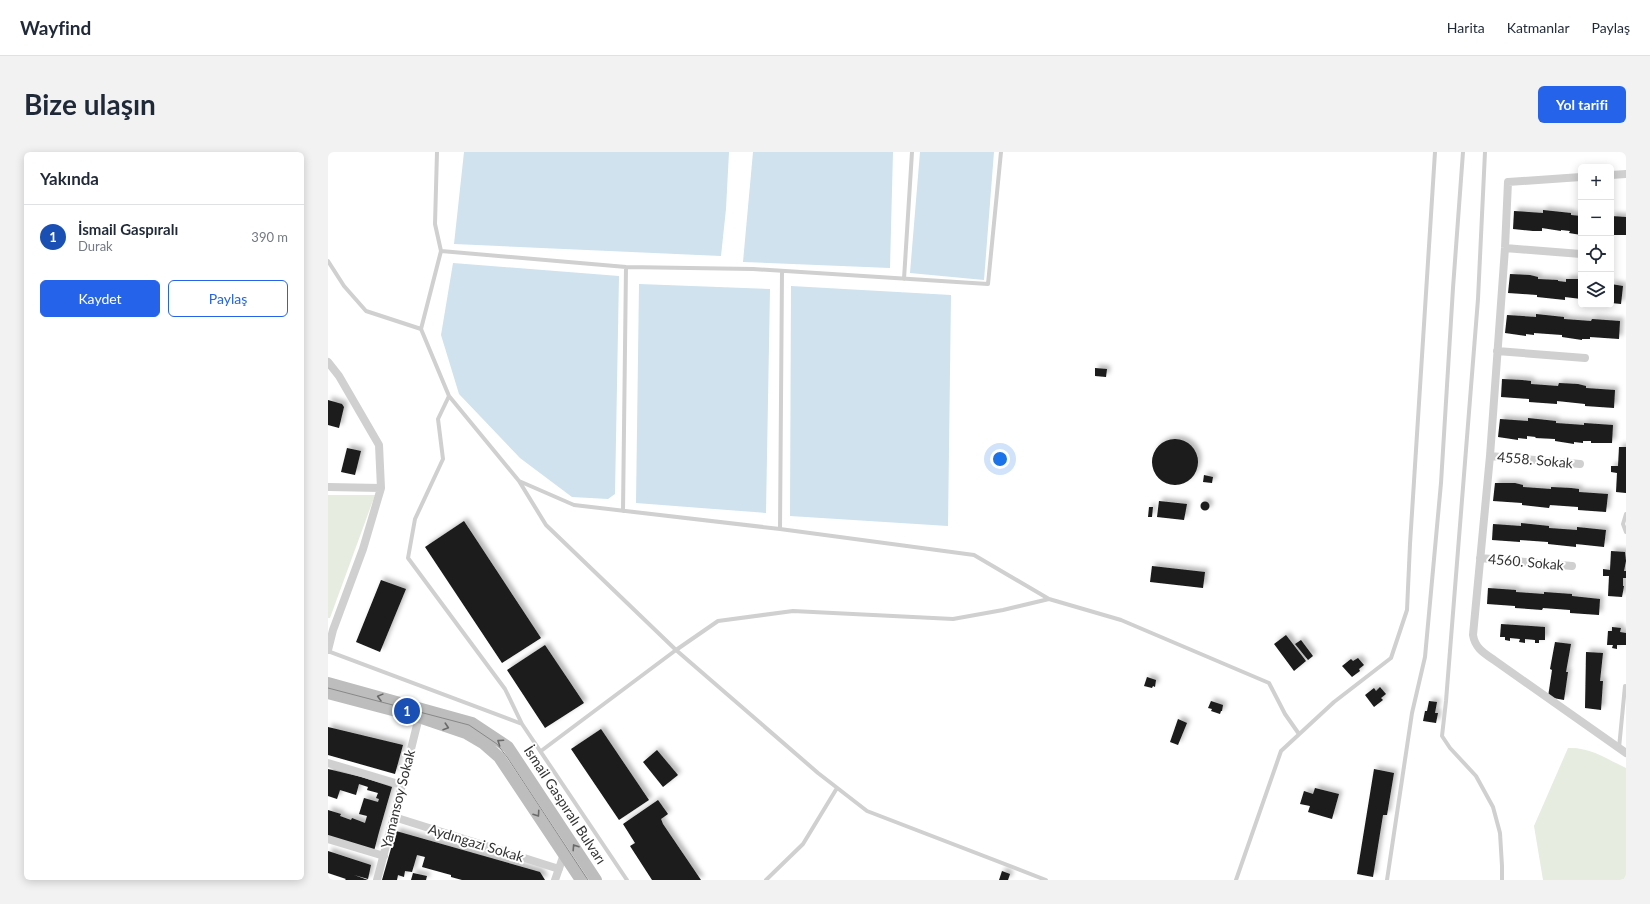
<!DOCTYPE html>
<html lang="tr">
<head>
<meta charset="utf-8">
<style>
  :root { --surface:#fff; --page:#f2f2f3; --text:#1f2937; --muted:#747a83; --line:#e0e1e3; --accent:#2563eb }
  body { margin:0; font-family:Lato,sans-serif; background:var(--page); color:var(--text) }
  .controls { position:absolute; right:12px; top:12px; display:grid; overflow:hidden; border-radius:6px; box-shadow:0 2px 10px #0003 }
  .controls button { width:36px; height:36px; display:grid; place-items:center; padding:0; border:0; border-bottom:1px solid var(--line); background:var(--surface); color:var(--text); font:20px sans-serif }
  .you { position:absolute; left:672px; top:307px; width:14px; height:14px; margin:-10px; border:3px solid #fff; border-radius:50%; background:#1a73e8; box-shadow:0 0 0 6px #1a73e833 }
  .badge { display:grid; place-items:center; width:26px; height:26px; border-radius:50%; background:var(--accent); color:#fff; font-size:13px; font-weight:700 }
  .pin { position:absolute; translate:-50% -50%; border:2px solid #fff; box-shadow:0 1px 4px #0006 }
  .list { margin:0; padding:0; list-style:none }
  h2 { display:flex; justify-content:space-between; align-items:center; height:52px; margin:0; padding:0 16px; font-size:17px }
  h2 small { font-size:13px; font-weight:400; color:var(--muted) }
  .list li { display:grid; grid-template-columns:26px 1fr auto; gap:12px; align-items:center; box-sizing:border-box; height:64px; padding:0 16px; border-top:1px solid var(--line) }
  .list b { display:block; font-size:15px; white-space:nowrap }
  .list p { margin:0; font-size:13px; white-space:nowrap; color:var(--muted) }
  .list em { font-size:13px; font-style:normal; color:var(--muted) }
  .actions { display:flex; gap:8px; padding:12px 16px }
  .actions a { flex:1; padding:9px 0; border:1px solid var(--accent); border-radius:6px; text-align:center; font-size:14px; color:var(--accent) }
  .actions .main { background:var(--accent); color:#fff }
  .icon { flex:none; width:22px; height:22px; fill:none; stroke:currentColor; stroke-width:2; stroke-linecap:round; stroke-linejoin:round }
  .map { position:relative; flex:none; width:1298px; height:728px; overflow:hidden; border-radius:6px }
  header { display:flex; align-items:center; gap:24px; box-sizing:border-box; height:56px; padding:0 20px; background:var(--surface); border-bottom:1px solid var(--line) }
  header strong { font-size:19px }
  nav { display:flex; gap:22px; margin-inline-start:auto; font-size:14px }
  .intro { display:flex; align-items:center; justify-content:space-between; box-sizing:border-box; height:96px; padding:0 24px }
  h1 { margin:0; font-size:28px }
  .button { padding:10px 18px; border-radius:6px; background:var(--accent); color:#fff; font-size:14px; font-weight:700 }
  main { display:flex; gap:24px; padding:0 24px }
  aside { flex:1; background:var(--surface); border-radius:6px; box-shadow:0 2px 10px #0003 }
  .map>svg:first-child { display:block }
  .green { fill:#e6ecdf }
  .water { fill:#cfe2ee }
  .building { fill:#1a1a1a; filter:url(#shadow) }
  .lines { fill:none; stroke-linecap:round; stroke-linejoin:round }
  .service { stroke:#d0d0d0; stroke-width:4 }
  .minor { stroke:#d0d0d0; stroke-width:8 }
  .secondary { stroke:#bdbdbd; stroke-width:12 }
  .tram { stroke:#888; stroke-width:1 }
  .oneway { stroke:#6a6a6a }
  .labels { text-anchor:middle; stroke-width:4; stroke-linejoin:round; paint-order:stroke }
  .street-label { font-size:14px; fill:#333; stroke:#fff }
</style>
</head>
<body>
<header>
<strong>Wayfind</strong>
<nav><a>Harita</a><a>Katmanlar</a><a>Paylaş</a></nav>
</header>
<div class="intro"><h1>Bize ulaşın</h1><a class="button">Yol tarifi</a></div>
<main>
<aside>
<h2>Yakında<small></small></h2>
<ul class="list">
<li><span class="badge" style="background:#1a4fb4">1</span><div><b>İsmail Gaspıralı</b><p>Durak</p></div><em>390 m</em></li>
</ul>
<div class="actions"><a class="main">Kaydet</a><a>Paylaş</a></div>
</aside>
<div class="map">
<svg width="1298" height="728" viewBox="0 0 1298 728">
  <defs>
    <filter id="shadow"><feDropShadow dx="3.5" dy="-3.5" stdDeviation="2" flood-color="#0004"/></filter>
  </defs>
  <rect width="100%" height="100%" fill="#fff"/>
  <path class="green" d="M0,343H47L2,466H0Z
    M1240,596C1262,595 1279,607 1298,616V728H1215L1206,674Z"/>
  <path class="water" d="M136,0H401L398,57L393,104L126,92Z
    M425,0H565L562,116L415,110Z
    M592,0H666L656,128L582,121Z
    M125,111L291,124L287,342L280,347L244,345L192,306L131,242L113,183Z
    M311,132L442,137L438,361L308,351Z
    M463,134L623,143L620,374L462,364Z"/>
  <path class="building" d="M1215,58L1243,61V63L1253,64V83L1241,81L1242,79L1233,78V79L1214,76V79H1205L1185,77L1186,59L1215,61Z
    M1283,64L1298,65V83H1283Z
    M1182,122L1202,123L1210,125V127L1230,128V129L1238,130V127H1253V147L1237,145V148L1209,145V143L1180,141Z
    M1283,132L1295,134L1293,152L1283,151Z
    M1208,162L1236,165V167L1263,169L1264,167L1292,169L1291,187L1262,185V187H1254V188L1234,185V183L1206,181V183L1198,182V184L1177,181L1179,163L1208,165Z
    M767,216L779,217L778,225L767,224Z
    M1174,227L1194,228L1203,229V232L1230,234L1231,231L1250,232L1258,234V236L1287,238L1286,256L1257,254V252L1229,249V252L1201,250V247L1173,245Z
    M0,248L14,252L16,255L11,276L0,273Z
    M1200,266L1228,269V271L1256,273V271L1285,273L1284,291H1263V289H1255V291L1246,290V292L1227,289V287L1207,286L1208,285L1199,284V287L1190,286V288L1170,285L1172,267L1200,269Z
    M824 310a23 23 0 1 1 46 0a23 23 0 1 1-46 0Z
    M1291,295H1298V341L1288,340L1289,321L1283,320V314H1290Z
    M19,296L33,299L27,323L13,320Z
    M876,323L885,325L884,331L875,330Z
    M1167,331H1187L1195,333V335L1223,337V335L1243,336L1251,337V340L1280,342L1278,360L1250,358V355L1222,353L1221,356L1194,353V351L1165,349Z
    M831,349L859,352L856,368L829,365Z
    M872.5 354a4.5 4.5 0 1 1 9 0a4.5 4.5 0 1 1-9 0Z
    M821,355H825L824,365H820Z
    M136,369L213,486L174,511L97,395Z
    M1193,371L1221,374V376L1249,378V375L1278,378L1276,395L1248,392V395L1220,392V390L1192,388V390L1164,388L1165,372L1193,374Z
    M1283,399L1297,400L1298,409L1296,419H1298V426H1295V434H1296L1294,445L1280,444L1281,424H1275V417L1282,418Z
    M824,414L877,420L875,436L822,430Z
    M53,428L78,437L52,500L28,490Z
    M1160,436L1188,438V440L1216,442V440L1244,442V444L1272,447L1271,463L1242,461V458L1215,456L1214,458L1187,456V454L1159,452Z
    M1173,472L1217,475V488H1211V491H1207V488L1197,487V491L1191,490L1192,487L1182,486V489L1177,488V485H1172Z
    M1284,475L1293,476L1292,480L1298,481V493H1289V497L1284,496L1285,493H1279L1280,479H1284Z
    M958,483L978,509L966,519L946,492Z
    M973,488L985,504L980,508L967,492Z
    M1227,490L1243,492L1238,520H1240L1236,548L1220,545L1224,518L1222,517Z
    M217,493L256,551L217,576L179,518Z
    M1258,500L1275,501L1272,529H1275L1273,558L1257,556Z
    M1030,506L1036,513L1031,517L1032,519L1024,525L1014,514L1023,507L1025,509Z
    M819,525L828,528L827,535L825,534L824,536L816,534Z
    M1052,535L1058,542L1053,546L1055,548L1046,555L1037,543L1046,536L1048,539Z
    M883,549L895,553L894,559H893L892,562L883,559L884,557L880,556Z
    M1101,549L1109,550L1107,561H1110L1108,571L1095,569L1097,559H1099Z
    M850,567L859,571L850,593L842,590Z
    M0,575L75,593L67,622L0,603Z
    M273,577L321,648L291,668L243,597Z
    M329,598L350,623L335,635L315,610Z
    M0,617L33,625L64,635L51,680L41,677L51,680L46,699L0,684V658L13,662L12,664L23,668L24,666L37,671L39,664L31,662L36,646L50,650L51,647L48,646L50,641L39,638L40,635L31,632L28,643L12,638L9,647L0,644Z
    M1046,617L1066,621L1059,663H1055L1045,725L1029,722Z
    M987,636L1011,642L1004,667L980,660L982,654L972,652L976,639L985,642Z
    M330,648L340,662L333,667L335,672L373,728H324L302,694L307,691L295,672Z
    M68,679L212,720L217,728H134L123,725V723L94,715L97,705L89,703L84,720L77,719L76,725L70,723L69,728H54Z
    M0,699L43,713L40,727L26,723L40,728H17L18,727L0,721Z
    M674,719L682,722L680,728H671Z
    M85,721L99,724L98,728H83Z"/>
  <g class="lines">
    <path class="service" d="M109,0L107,72L113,99L93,177L121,244L191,329L246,353L452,377L646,403L721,447L793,468L941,531L957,562L971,582
      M1157,0L1150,147L1118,549L1114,584L1122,596L1148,624L1165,655L1172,681L1174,714V728
      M113,99L298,115L425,117L660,132L673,0
      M0,109L16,134L38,159L93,177
      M576,127L584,0
      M121,244L110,267L115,307L87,367L80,406L177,537L194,572
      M191,329L218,373L348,498L490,621L539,659L718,728
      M295,359L298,115
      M1298,362L1295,372L1298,380
      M452,377L454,119
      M0,499L194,572L299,728
      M1291,596L1297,534
      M213,599L348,498L390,469L465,459L625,467L675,458L721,447
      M438,728L475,692L509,636
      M908,728L953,599L1006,550L1063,506L1079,458L1082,392L1107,0
      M1059,728L1084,561L1097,505L1113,331L1125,136L1135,0"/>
    <path class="minor" d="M1283,23L1298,22
      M1253,25L1180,30L1177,96L1162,304L1145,483C1147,496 1156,501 1166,508L1298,601
      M1177,96L1253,102
      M1169,199L1257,206
      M0,210L11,224L51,293L53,336L35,397L5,478L0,498
      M1162,304L1252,312
      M0,335L53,336
      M1152,406L1244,414
      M0,611L74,633
      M66,665L231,717
      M0,687L56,704
      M49,728L74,633L91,565
      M227,728L236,702"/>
    <path class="secondary" d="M0,531L144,571L180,595L268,728
      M0,541L91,565L138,581L155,591L171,605L253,728"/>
    <path class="tram" d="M0,536L141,573L169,592L179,605L260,728"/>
  </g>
  <defs><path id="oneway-chevron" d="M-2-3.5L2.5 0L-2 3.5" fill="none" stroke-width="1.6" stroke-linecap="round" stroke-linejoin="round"/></defs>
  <g class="oneway">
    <use href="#oneway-chevron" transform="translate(52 545) rotate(-165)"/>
    <use href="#oneway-chevron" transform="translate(118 575) rotate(18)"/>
    <use href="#oneway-chevron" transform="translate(172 590) rotate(-146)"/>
    <use href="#oneway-chevron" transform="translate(209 662) rotate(56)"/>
    <use href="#oneway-chevron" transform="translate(247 695) rotate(-123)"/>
  </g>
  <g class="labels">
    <g class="street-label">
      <text transform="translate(1207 308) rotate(5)" y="5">4558. Sokak</text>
      <text transform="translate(1198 410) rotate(5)" y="5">4560. Sokak</text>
      <text transform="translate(70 647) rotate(-76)" y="5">Yamansoy Sokak</text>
      <text transform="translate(237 653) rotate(57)" y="5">İsmail Gaspıralı Bulvarı</text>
      <text transform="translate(148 691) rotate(17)" y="5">Aydıngazi Sokak</text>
    </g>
  </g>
</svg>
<div class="controls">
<button>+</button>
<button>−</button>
<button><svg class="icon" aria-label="locate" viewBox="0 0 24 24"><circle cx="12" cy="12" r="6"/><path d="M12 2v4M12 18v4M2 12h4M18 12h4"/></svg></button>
<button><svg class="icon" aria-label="layers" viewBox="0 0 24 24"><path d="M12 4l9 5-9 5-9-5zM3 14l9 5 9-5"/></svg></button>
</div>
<div class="you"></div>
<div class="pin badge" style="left:79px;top:559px;background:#1a4fb4">1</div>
</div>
</main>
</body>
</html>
